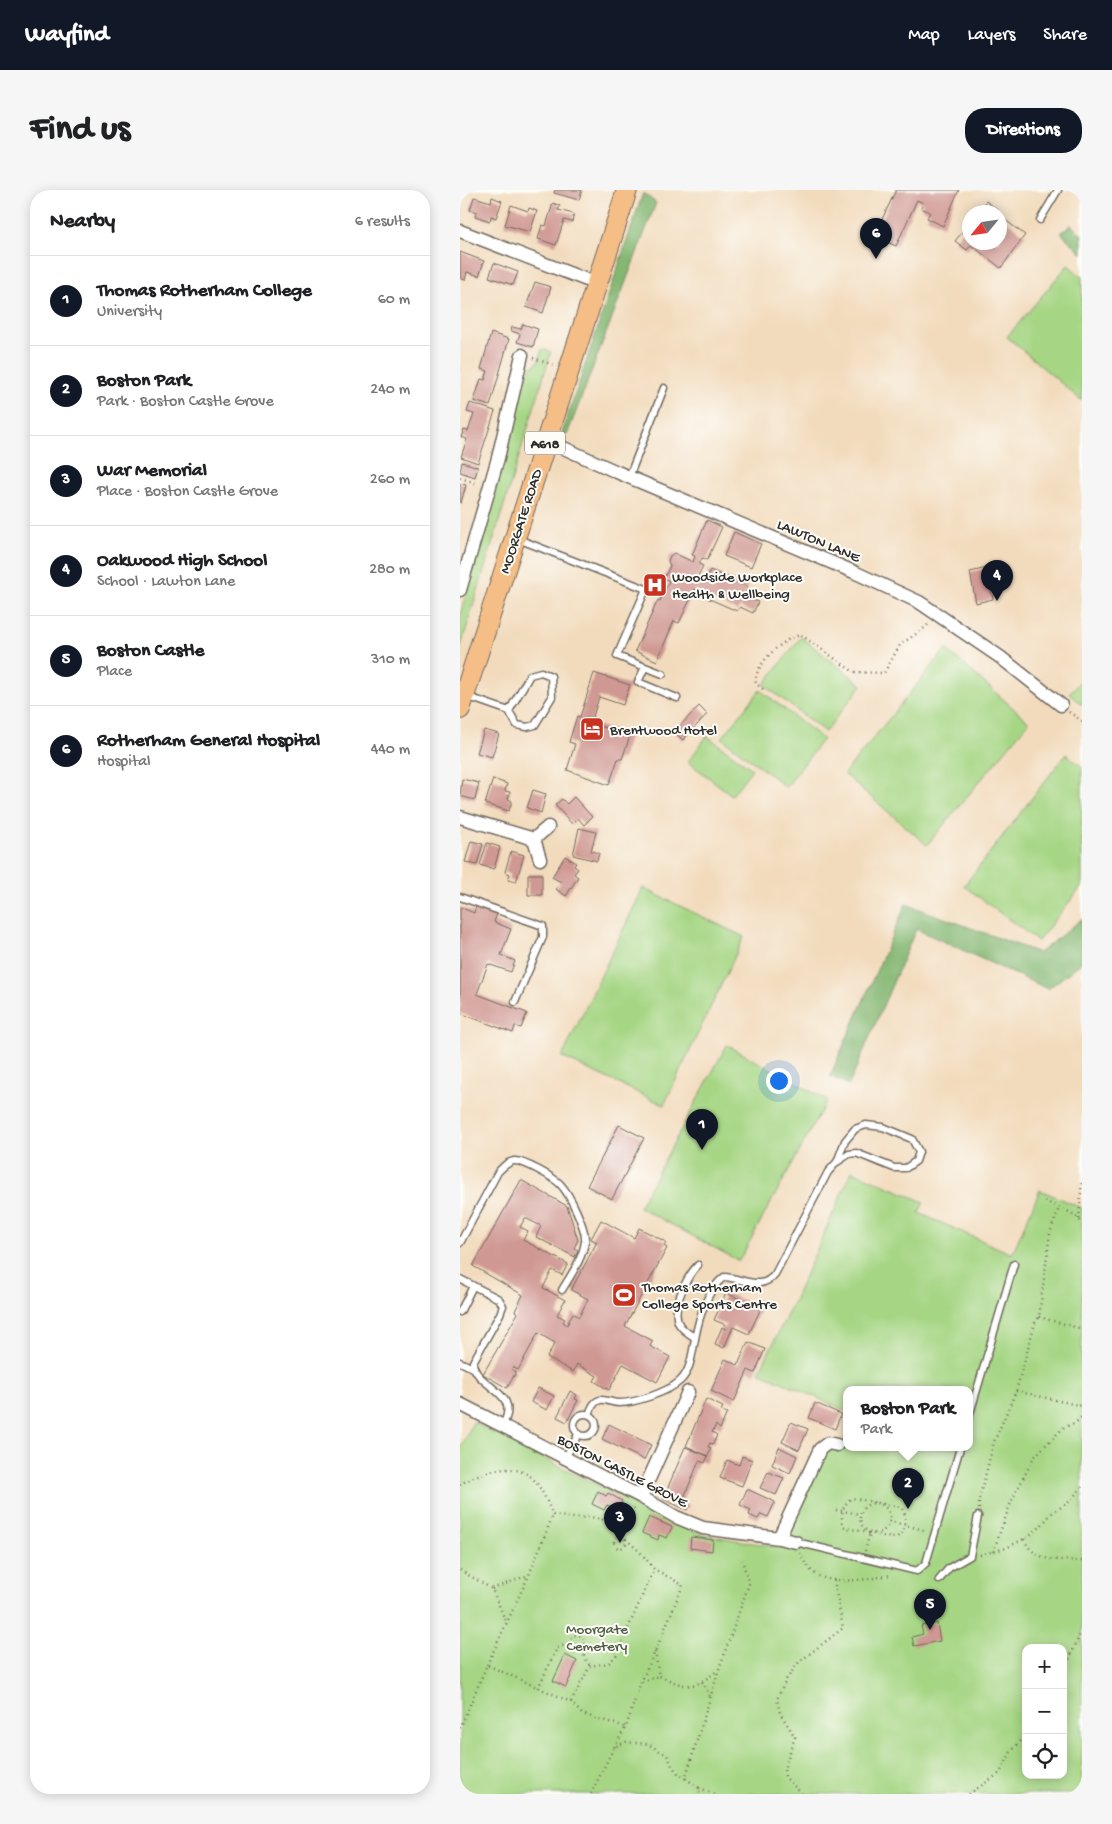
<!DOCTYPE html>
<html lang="en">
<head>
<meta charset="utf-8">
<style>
  :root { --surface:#fff; --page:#f6f6f6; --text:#202124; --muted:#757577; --line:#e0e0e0; --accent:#111827 }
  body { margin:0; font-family:"Gochi Hand",sans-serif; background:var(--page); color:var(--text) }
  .controls { position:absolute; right:15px; bottom:15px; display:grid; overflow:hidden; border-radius:10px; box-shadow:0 2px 12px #0003 }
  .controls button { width:45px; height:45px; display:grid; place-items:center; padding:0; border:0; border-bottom:1px solid var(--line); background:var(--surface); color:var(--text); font:25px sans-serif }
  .compass { position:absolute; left:502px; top:15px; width:45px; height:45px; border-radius:50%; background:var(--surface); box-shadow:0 2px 12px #0003; rotate:241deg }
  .you { position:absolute; left:318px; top:890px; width:18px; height:18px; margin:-12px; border:4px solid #fff; border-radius:50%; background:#1a73e8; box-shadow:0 0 0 8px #1a73e833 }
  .badge { display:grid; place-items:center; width:32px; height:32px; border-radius:50%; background:var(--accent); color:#fff; font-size:16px; font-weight:700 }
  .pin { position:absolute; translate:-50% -41px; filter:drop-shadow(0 1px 2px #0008) }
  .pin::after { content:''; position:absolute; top:26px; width:18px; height:15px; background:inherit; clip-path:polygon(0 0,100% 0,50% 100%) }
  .popup { position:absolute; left:383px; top:1196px; width:130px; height:65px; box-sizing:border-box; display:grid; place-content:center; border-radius:10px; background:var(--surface); filter:drop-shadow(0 1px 4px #0005); font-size:16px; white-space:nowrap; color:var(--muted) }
  .popup b { font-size:19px; color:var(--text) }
  .popup::after { content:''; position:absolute; left:50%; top:100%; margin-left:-10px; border:10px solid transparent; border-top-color:var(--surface) }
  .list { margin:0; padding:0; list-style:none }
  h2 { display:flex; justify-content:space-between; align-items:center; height:65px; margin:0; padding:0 20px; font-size:21px }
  h2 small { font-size:16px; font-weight:400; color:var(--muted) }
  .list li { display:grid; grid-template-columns:32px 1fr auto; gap:15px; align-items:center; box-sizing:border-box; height:90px; padding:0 20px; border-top:1px solid var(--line) }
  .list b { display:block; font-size:19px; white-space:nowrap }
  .list p { margin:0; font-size:16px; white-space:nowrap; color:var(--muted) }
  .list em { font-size:16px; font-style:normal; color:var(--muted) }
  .icon { flex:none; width:28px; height:28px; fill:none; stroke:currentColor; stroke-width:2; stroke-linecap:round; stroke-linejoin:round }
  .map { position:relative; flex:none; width:622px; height:1604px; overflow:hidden; border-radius:20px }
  header { display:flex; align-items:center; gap:30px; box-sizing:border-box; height:70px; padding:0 25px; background:var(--accent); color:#fff }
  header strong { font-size:24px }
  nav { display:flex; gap:28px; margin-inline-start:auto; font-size:18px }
  .intro { display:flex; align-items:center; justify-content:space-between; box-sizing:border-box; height:120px; padding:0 30px }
  h1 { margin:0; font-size:35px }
  .button { padding:12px 22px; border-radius:20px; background:var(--accent); color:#fff; font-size:18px; font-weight:700 }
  main { display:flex; gap:30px; padding:0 30px }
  aside { flex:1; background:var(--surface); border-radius:20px; box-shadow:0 2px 12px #0003 }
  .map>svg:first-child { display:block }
  .green { fill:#a6d684; stroke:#688058; fill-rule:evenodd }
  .forest { fill:#84b772; stroke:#58714e }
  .building { fill:#d09893 }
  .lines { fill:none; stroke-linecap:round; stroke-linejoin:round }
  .service-casing { stroke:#71695e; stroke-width:9 }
  .minor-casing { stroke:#71695e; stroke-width:15 }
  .primary-casing { stroke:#71695e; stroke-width:22 }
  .path { stroke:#71695e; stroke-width:2.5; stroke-dasharray:1 4; stroke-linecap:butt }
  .service { stroke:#fff; stroke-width:6 }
  .minor { stroke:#fff; stroke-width:12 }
  .primary { stroke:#f6be87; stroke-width:20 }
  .labels { text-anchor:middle; stroke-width:4; stroke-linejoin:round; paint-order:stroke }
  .shield { fill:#fdfcf7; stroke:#6a6a68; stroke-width:1 }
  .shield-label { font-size:14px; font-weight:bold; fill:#2b2b2b }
  .street-label { font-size:15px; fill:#2b2b2b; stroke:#fdfcf7 }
  .poi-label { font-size:15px; fill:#2b2b2b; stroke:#fdfcf7; text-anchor:start }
  .park-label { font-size:15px; fill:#505e46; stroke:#fdfcf7 }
</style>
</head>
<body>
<header>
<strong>Wayfind</strong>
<nav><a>Map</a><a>Layers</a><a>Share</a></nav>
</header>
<div class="intro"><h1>Find us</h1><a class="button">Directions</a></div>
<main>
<aside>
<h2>Nearby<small>6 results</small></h2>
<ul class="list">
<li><span class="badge">1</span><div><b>Thomas Rotherham College</b><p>University</p></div><em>60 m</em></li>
<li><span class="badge">2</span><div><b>Boston Park</b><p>Park · Boston Castle Grove</p></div><em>240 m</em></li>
<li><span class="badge">3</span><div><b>War Memorial</b><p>Place · Boston Castle Grove</p></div><em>260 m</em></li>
<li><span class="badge">4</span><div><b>Oakwood High School</b><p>School · Lawton Lane</p></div><em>280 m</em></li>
<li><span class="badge">5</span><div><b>Boston Castle</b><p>Place</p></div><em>310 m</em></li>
<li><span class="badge">6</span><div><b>Rotherham General Hospital</b><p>Hospital</p></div><em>440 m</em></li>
</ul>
</aside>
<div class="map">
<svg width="622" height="1604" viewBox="0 0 622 1604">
  <rect width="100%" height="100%" fill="#fdfcf7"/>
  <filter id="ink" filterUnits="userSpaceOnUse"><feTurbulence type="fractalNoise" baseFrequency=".02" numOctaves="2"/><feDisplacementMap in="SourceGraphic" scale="10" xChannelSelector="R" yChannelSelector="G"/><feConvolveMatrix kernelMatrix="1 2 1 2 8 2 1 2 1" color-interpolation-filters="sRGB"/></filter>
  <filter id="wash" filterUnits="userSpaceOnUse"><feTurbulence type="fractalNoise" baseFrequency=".0096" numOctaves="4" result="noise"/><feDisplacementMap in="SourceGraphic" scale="20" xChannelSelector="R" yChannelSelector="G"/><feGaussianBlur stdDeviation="1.12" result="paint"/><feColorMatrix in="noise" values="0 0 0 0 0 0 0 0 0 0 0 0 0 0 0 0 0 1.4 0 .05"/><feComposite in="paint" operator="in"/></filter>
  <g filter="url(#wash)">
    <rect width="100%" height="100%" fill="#f2dbbd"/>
    <path class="green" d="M608,75L622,87V211L547,147Z
      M82,159L91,162L0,459V425L49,253L62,190L67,181L78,172Z
      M341,447L402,495L365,542L304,495Z
      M486,459L569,532L467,655L384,584Z
      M622,489V515L609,504Z
      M300,500L363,549L326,597L262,548Z
      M247,546L292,579L272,605L228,572Z
      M606,564L622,577V696L578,751L504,696Z
      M183,698L284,747L204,915L102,867Z
      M267,855L367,910L279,1071L179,1017Z
      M392,981L464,1012L459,1023L552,1064L580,1000L622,1018V1604H0V1260L13,1232L123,1288L241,1344L316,1357L334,1356L327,1342L362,1261L369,1257L380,1259L387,1244V1258H509V1200H387V1221L299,1182L333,1113ZM566,1458H603V1585H566Z"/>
    <path class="forest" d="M183,3L196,13L107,245L102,243Z
      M611,35L622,45V64L601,43Z
      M446,714L579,763L622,729V772L588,799L456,739L389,895L370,886Z"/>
    <g id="blocks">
      <path class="building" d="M95,0H122L119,10L94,3Z
        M436,0H499L483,36L467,28L470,22L461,18L463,13L457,10L436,56L414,46Z
        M14,7L31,12L32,7L42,11L36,28L31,26L30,31L15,26L17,22L10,20Z
        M526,11L538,20L535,22H516Z
        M93,13L100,16L98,20L114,24L112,32L104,30L96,55L78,49L82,35L86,36Z
        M51,15L68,21L69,18L77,21L70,42L45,35Z
        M540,26L565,45L541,78L511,55L507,60L495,51L510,32V52H540Z
        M0,62L24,71L19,86L7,82L5,90L0,88Z
        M34,73L58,82L53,95L29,87Z
        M75,92L91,97L83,123L66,117Z
        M63,134L78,139L73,157L57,152L60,144L51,141L52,137L61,139Z
        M31,143L49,149L30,216L14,211L21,189L25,190L28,181L21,179Z
        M10,213L35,221L18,273L1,267L7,249L1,247L4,240L8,241L14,224L7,222Z
        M2,272L18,277L15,287L0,282Z
        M0,293L6,295L1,313H0Z
        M247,330L262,337L247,370L242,368L239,374L243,376L236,390L244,393L250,380L288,397L284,406L298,412L293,423L280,417L277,421L238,404L239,401L235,399L219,433L214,431L197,471L175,461L198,410L200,411L209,391L204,388L210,376L208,371L210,366L214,363L233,372L235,366L232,365Z
        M274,342L301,354L291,377L264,366Z
        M527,378L533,409L516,413L510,382Z
        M134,483L170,495L163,515L139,507L131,533L170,546L162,569H158L149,595L107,580L115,554L109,552L117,526L120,527Z
        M239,516L247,524L223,550L214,542Z
        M24,540L39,544L32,567L17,563Z
        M2,589L19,593L15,610L0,606Z
        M33,589L47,594L45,601L50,602L48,609L52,611L49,621L25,614Z
        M73,600L86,604L81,623L67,618Z
        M114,607L132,627L124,635L118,628L112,634L95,615L102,609L107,614Z
        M119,638L136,642L131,661L139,663L137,671L113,665Z
        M11,651L23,654L17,675L5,672Z
        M27,653L40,657L34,679L20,675Z
        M51,661L64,665L56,692L48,690L50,684L45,682Z
        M105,666L116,673L114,676L118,679L114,684L118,687L106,706L96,699L101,692L92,687Z
        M68,684H82V705H68Z
        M16,716L37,724L34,732L51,739L41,765L55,771L51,782L28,774L17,804L67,823L61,838L55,836L53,843L0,823V717L14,723Z
        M159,935L184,948L152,1009L127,996Z
        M61,990L107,1016L118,1050L114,1058L118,1060L115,1067L76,1047L81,1036L65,1028L60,1037L68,1041L63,1050L108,1074L102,1085L92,1080L83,1098L105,1110L97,1125L105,1129L103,1132L107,1135L113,1123L119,1127L128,1109L111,1100L137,1052L131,1049L141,1030L174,1048L179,1038L206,1052L204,1056L207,1058L165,1136L193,1151L190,1156L210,1167L197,1192L163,1174L149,1200L134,1191L137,1186L117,1174L113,1182L87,1167L95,1153L78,1143L58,1180L53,1177L51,1179L56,1182L47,1198L23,1184L58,1123L55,1121L63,1105L13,1076Z
        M266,1103L301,1118L289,1144L273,1137L264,1158L255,1154L262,1137L265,1139L266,1135L254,1130Z
        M288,1152L305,1159L295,1183L288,1180L274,1212L251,1201L265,1169L278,1175Z
        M78,1198L94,1206L87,1220L71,1212Z
        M110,1201L117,1205L115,1209L118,1210L107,1232L97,1227Z
        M246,1209L263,1217L261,1221L267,1223L260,1239L256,1235L252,1242L257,1245L253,1254L250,1253L248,1257L251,1258L248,1266L226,1256Z
        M355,1213L381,1224L375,1239L349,1228Z
        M331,1232L348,1239L339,1260L322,1252Z
        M149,1234L191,1255L184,1270L142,1249Z
        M225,1257L248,1266L245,1273L239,1271L222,1312L229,1316L227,1320L203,1309Z
        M319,1257L337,1266L330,1283L312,1275Z
        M282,1266L292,1270L282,1296L260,1288L267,1270L279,1275Z
        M308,1282L324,1288L316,1305L300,1298Z
        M287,1299L315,1312L308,1327L301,1324L298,1329L289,1325L291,1320L280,1315Z
        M138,1301L146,1306L148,1303L162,1311L158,1320L147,1315L144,1320L132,1314Z
        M189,1327L212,1337L207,1348L199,1345L198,1350L182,1343Z
        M231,1347L253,1350L252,1361L230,1358Z
        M477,1433L480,1451L454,1456L452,1447L463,1444L461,1436Z
        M105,1465L117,1471L106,1497L93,1491Z"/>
    </g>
  </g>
  <g filter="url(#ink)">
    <use href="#blocks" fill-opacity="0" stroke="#71695e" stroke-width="1"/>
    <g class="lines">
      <defs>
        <path id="service" d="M580,30L598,0
          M169,287L204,198
          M58,349L186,399L157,466L203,484
          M185,477L178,492L217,508
          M6,506L49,521L70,485L81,482L91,486L92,507L75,535L67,537L57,535L49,521
          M0,707L83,736V747L55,812
          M0,1053L38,982C43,977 47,972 54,971C63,970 95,988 101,995C110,1005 126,1038 125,1051C123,1068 111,1085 102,1100
          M0,1089L39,1109L43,1116L40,1124L13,1172C14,1198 64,1201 42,1236
          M0,1122L13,1096
          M235,1148C229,1143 221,1140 218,1132C212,1116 227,1086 238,1075
          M0,1172L13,1178
          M114 1235a11 11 0 1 1 22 0a11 11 0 1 1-22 0Z
          M129,1225C131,1219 133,1212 140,1210C146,1209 152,1213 159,1213C175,1213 208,1202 220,1191C231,1181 232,1163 235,1149C239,1127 246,1101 264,1087C284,1088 301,1102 315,1084L368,982L377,972L389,964L396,963L434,978H446L456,971L459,962L452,949L423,937L406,935L395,939L385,951L377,972
          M509,1227L554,1074
          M105,1268L118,1245
          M336,1352L457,1381L466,1373L500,1258
          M479,1390L489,1378L510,1366L518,1326"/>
        <path id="minor" d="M0,41L137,94
          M86,250L157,282L394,382L459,412L540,467L601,515
          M0,400L38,268L62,165
          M0,627L74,649
          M80,669L74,649L88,637
          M0,1214L181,1307L216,1327L243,1338L319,1348L336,1352
          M181,1307L228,1202
          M319,1348L360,1259L368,1253L377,1255"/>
        <path id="primary" d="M0,519L167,0"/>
      </defs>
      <use href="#service" class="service-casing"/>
      <use href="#minor" class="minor-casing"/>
      <use href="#primary" class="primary-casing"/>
      <path class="path" d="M73,168L94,175
        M0,288L19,294
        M303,499L296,494C292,476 324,447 341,445L394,482L424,483L440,455L466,437L470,432
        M609,522L622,531
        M585,1011C597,1017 615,1022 622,1033
        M619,1029L622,991
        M579,1127L622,1139
        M556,1201L622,1216
        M0,1295C17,1282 52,1271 71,1287C82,1297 87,1312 93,1325L114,1328L130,1327L142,1329L160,1346
        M400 1328a15 15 0 1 1 30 0a15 15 0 1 1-30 0Z
        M519,1319V1310L534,1252L556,1201L575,1133L579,1127L590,1043L599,1018
        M376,1320L400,1324
        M429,1331L445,1335L442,1343L437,1347L431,1348L387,1338L383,1336C380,1325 383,1314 392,1308L440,1317C446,1322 445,1328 445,1335L467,1341
        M154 1352a6 6 0 1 1 12 0a6 6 0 1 1-12 0Z
        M162,1346L174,1318
        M564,1349C575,1374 599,1369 622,1371
        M405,1361L410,1343
        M533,1362L551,1312L574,1267L604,1237L615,1233L622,1227
        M340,1363C343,1370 348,1378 354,1383C371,1396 410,1389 430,1385
        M520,1365L546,1358L564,1349L578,1339L593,1322L608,1313L622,1297
        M0,1380L32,1399L47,1434
        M32,1399L69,1385
        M109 1453a8 8 0 1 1 16 0a8 8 0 1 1-16 0Z
        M121,1461L130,1476
        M195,1462L199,1486C229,1498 231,1501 258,1480
        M27,1475L69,1385L93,1325
        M603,1483L622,1440
        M182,1492L199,1486
        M242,1492L251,1508
        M78,1498L97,1458L108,1454
        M111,1512L130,1476L149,1473L156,1466L194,1379L182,1364L166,1349
        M0,1538L27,1475L111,1512L122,1524L166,1537
        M154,1557L166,1537L181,1492L195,1462L223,1395L194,1379
        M225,1589L259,1479L289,1394L282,1370
        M239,1598L255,1604
        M131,1604L154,1557L166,1552L188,1554L207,1565L212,1576L218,1583L239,1598L240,1604
        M342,1604L325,1587L324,1579L335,1547L320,1523L317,1509L326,1490L339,1472L383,1438L374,1390
        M509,1604L540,1583L551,1562L566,1545"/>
      <use href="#service" class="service"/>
      <use href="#minor" class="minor"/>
      <use href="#primary" class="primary"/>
    </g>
  </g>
  <defs>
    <symbol id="hospital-square" viewBox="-11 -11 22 22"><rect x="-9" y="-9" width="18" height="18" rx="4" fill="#c8321e" stroke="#fdfcf7"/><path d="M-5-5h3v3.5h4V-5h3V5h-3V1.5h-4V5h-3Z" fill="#fff"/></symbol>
    <symbol id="hotel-square" viewBox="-11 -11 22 22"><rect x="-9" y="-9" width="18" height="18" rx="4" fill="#c8321e" stroke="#fdfcf7"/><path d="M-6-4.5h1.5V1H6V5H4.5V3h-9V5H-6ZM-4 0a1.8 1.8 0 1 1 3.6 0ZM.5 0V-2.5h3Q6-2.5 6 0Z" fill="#fff"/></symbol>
    <symbol id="stadium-square" viewBox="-11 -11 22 22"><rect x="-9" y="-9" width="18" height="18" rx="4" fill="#c8321e" stroke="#fdfcf7"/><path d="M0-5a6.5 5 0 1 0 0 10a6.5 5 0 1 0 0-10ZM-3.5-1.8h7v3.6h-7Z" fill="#fff"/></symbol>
  </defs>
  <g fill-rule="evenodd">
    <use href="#hospital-square" x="181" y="381" width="28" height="28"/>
    <use href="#hotel-square" x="118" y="525" width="28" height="28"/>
    <use href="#stadium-square" x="150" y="1091" width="28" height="28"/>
  </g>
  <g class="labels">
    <rect class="shield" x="65" y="241.5" width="40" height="23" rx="4"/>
    <g class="shield-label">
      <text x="85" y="258">A618</text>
    </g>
    <g class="street-label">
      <text transform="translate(60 331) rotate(-72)" y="5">MOORGATE ROAD</text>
      <text transform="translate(359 350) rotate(23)" y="5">LAWTON LANE</text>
      <text transform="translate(163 1280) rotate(27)" y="5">BOSTON CASTLE GROVE</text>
    </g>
    <g class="poi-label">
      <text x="212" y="391">Woodside Workplace<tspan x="212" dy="17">Health &amp; Wellbeing</tspan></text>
      <text x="150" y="544">Brentwood Hotel</text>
      <text x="182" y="1101">Thomas Rotherham<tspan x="182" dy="17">College Sports Centre</tspan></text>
    </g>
    <g class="park-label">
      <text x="137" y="1443">Moorgate<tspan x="137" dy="17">Cemetery</tspan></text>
    </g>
  </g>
</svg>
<div class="controls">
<button>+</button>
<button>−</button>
<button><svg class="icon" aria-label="locate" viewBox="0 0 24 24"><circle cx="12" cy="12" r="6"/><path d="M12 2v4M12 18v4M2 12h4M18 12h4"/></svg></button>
</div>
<svg class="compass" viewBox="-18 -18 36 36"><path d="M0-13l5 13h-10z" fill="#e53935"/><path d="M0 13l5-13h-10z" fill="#757577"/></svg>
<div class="you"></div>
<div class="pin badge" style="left:242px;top:960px">1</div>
<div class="pin badge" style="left:448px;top:1319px">2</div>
<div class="popup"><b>Boston Park</b>Park</div>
<div class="pin badge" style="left:160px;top:1353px">3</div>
<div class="pin badge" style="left:537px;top:411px">4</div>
<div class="pin badge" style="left:470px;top:1440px">5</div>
<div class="pin badge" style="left:416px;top:69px">6</div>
</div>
</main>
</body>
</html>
